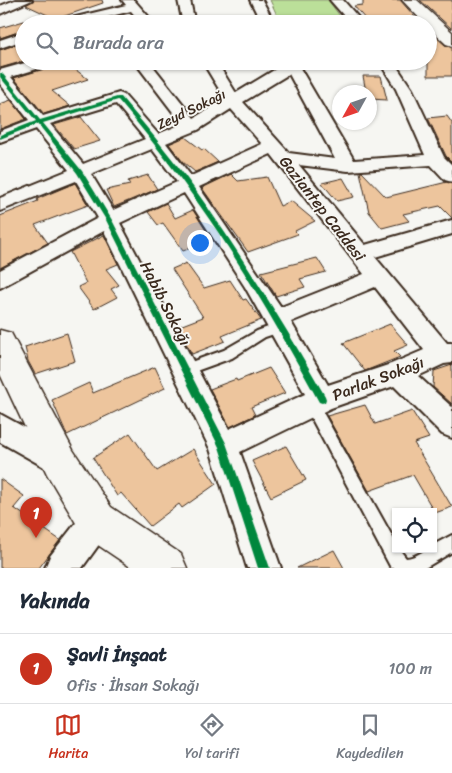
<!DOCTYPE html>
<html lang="tr">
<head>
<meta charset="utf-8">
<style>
  :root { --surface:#fff; --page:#f6f6f7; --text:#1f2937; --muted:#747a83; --line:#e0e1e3; --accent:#c8321e }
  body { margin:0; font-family:Sriracha,sans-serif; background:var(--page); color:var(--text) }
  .controls { position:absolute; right:15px; bottom:15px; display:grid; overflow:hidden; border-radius:0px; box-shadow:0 1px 4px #0004 }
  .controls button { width:45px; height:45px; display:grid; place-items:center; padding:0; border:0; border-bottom:1px solid var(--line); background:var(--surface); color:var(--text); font:25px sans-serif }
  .compass { position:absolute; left:332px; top:85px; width:45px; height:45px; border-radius:50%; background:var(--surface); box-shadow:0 1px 4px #0004; rotate:230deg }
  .you { position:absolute; left:199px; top:242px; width:18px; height:18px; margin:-12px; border:4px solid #fff; border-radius:50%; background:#1a73e8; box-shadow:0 0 0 8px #1a73e833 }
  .badge { display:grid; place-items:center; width:32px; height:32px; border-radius:50%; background:var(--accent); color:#fff; font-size:16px; font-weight:700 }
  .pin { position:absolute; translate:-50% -41px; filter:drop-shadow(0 1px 2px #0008) }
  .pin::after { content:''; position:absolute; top:26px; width:18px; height:15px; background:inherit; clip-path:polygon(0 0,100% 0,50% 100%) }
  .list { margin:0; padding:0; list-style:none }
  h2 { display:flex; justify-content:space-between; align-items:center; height:65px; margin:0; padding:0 20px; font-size:21px }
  h2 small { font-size:16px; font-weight:400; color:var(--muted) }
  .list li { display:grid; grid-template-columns:32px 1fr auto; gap:15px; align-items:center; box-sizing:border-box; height:70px; padding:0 20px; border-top:1px solid var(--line) }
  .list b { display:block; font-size:19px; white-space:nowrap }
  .list p { margin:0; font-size:16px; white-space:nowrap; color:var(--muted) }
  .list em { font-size:16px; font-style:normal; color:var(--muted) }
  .icon { flex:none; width:28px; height:28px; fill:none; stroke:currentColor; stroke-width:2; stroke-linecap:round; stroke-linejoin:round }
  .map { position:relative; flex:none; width:452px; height:568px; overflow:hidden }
  .search { position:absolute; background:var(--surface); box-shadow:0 1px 4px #0004; left:15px; right:15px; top:15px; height:55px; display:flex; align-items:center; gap:12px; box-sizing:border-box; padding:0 18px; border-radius:28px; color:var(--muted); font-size:19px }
  .sheet { height:135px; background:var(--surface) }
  nav { display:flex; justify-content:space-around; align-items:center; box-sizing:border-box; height:70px; border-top:1px solid var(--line); background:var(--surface); font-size:14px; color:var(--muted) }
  nav a { display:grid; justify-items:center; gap:2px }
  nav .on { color:var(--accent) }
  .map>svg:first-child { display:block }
  .green { fill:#bbdf99; stroke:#7b845c }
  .building { fill:#edc59d; stroke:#3b2a1e }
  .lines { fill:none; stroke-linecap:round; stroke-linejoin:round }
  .lane-casing { stroke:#3b2a1e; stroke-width:4 }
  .street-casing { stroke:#3b2a1e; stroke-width:4 }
  .secondary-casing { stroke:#3b2a1e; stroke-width:3 }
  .lane { fill:#f6f6f2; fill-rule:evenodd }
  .street { fill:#f6f6f2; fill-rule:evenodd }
  .secondary { fill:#f6f6f2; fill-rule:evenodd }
  .cycleway-casing { stroke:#f6f6f2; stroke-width:3 }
  .cycleway { fill:#00873e; fill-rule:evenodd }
  .labels { text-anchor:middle; stroke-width:4; stroke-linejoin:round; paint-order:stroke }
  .far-street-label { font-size:14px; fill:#3b2a1e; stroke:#f6f6f2 }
  .street-label { font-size:16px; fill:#3b2a1e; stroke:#f6f6f2 }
</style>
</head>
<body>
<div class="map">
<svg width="452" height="568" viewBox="0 0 452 568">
  <rect width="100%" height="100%" fill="#f6f6f2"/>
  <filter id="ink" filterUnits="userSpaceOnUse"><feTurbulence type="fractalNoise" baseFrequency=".02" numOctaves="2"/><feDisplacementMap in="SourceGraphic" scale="10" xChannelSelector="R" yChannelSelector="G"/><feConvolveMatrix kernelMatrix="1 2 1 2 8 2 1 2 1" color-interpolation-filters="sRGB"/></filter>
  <g filter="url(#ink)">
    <path class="green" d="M270,0H328L346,24H281Z"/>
    <path class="building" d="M34,0H102L103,3L56,19L26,5Z
      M363,0H400L415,17L388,24H373L366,20L354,6L363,5Z
      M420,0H452V29Z
      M24,21V30L0,38V28Z
      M428,30L445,45L452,48V76H428Z
      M24,42V61L0,68V50Z
      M60,61H64L88,79L52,91L70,106L44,114L14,78L54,66Z
      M363,76H381L387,100L370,99V92H366Z
      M11,100L26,119L0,129V104Z
      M447,116L452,123V162L446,156L428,118Z
      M81,117L100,141L74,149L54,125Z
      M185,137L202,150L204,149L218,162L195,172L183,162L169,144Z
      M360,172H362L386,197L447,182L452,184V218L440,206L403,214L409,221L382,228L369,212Z
      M231,174L238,181L267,177L280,206L291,201L315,221L295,231L298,234L248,252L202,188Z
      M148,175L157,189L114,207L106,190L130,185L128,181Z
      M343,178L354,197L337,201L322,183Z
      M75,183L88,205L35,225L48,243L0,268V216L38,201L37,199Z
      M166,203L175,218L193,210L212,240L183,251L163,223L158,225L148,212Z
      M104,235L118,264L106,269L119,285L111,289L117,297L94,309L78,287L86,283L70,252Z
      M317,258L326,272L300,279L305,287L276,296L261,272Z
      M186,263L204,288L230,280L243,300L246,299L261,320L222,336L225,341L192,354L177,327L203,317L172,269Z
      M390,324L408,345L394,351L400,357L365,371L343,343Z
      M67,333L75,361L35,374L28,361L25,347Z
      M452,365V404L433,387L434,371Z
      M155,367L165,388L67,435L52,400L89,383L93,393Z
      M269,368L285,393L251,407L255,415L230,427L210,389L236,379L237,381Z
      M365,405L375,424L412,411L429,438L414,443L452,507L435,513L413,475L369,491L327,416Z
      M130,433L157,471L193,449L216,484L182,508L179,504L150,526L121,493L117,496L93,458Z
      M286,446L306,480L271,497L252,461Z
      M0,479L24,496L14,508L60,540L39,568H0Z
      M334,550L344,568H297Z"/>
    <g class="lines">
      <defs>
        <path id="lane" d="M282,322L286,324L288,327L286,330L265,337L232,358L185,375L180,374L179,370L180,366L224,350L257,331Z
          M311,398L316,400L396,543V549H399L406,558C416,558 423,549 433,549V545L452,535V552L425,568H391L306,408L304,404L306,400Z"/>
        <path id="street" d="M15,0H32L0,14V6Z
          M122,0H134L155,24H142L131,11L80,24H58L59,21L126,5Z
          M178,0H190L195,24H183Z
          M250,0H262L275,24H262Z
          M330,0H343L364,24H351Z
          M427,13L433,17C425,25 415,24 404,24Z
          M24,32V40L0,48V40Z
          M32,61H55L53,64L11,77L43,116L119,93L124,95L158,134L182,124L134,61H149L194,118L225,99L202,61H216L236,93L284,64L282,61H311L300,68L354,160L425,155L396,89L379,61H393L412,89L444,157L452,165V182L445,180L431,165L348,171L299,165L365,245L452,220V234L375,257L447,343H452V363L444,364L418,376L452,407V438L442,434L394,386L331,408L240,452L281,568H247L210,449L104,231L0,288V270L98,218L76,181L0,211V198L69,170L36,129L0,142V131L29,120L0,84V70ZM289,74L335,159L289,153L243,102ZM116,104L145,139L83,164L50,124ZM231,109L262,144L191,176L166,143L198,130ZM152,149L177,182L113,210L91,174ZM271,154L364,274L281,307L199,187ZM184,193L245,287L305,394L229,429L120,223ZM375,287L424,350L391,364L328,385L291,322Z
          M0,414L70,452L75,462L70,472L60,476L0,442Z
          M97,505L108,510L113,521L108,532L82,568H45L50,556L86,510Z"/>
        <path id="secondary" d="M402,0H417L452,32V46L446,44L428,27V24H425Z
          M0,330L11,333L73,450L111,507L181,554L187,568H132L83,535L47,474L0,374Z"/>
      </defs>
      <use href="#lane" class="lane-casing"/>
      <use href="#street" class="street-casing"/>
      <use href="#secondary" class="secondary-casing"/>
      <use href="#lane" class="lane"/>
      <use href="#street" class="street"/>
      <use href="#secondary" class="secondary"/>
      <defs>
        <path id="cycleway" d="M0,73H2L40,120L117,97H121C151,132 180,167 206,205C249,267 288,331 325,396L326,399L325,402L322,403L319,402C282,335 244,268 200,206C174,169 147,134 118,100L43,123L82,171L112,220L226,443L270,568H258L219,447L106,220L77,173L38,124L0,139V135L36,121L0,77Z"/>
      </defs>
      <use href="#cycleway" class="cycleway-casing"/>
      <use href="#cycleway" class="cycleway"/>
    </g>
  </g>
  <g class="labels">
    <g class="far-street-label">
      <text transform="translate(191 109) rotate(-26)" y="5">Zeyd Sokağı</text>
    </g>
    <g class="street-label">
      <text transform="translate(323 208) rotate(52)" y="6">Gaziantep Caddesi</text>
      <text transform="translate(166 303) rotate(63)" y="6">Habib Sokağı</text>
      <text transform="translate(378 378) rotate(-21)" y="6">Parlak Sokağı</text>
    </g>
  </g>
</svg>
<div class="controls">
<button><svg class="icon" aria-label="locate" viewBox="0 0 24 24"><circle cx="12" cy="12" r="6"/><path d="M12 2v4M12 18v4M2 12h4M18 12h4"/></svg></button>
</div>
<svg class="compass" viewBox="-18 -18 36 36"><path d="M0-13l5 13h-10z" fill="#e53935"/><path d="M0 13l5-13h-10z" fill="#747a83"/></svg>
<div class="you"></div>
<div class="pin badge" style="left:36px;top:538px">1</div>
<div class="search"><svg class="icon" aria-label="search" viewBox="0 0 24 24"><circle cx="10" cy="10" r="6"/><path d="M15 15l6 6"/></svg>Burada ara</div>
</div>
<section class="sheet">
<h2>Yakında<small></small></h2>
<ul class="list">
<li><span class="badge">1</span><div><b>Şavli İnşaat</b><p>Ofis · İhsan Sokağı</p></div><em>100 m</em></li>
</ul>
</section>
<nav>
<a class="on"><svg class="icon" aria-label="map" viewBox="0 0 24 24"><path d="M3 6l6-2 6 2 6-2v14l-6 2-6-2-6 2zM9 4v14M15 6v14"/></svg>Harita</a>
<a><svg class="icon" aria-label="directions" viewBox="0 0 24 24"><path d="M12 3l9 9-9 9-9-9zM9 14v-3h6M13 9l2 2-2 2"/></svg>Yol tarifi</a>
<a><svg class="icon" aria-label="saved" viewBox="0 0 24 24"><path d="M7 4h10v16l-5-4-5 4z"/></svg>Kaydedilen</a>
</nav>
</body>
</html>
